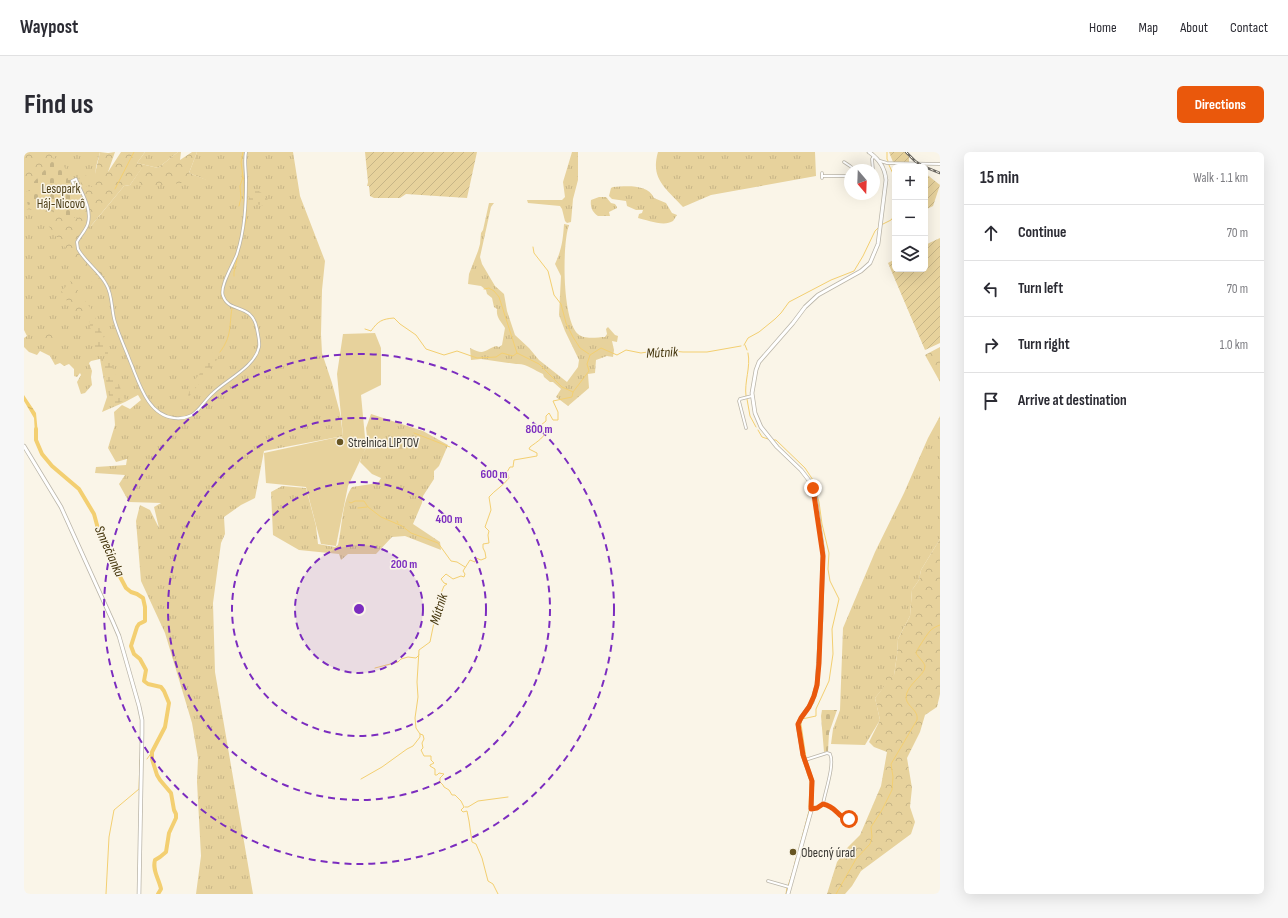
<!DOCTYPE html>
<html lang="en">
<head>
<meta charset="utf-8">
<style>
  :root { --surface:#fff; --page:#f7f7f7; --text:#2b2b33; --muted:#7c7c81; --line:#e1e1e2; --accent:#ea580c }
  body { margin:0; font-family:"Sofia Sans Condensed",sans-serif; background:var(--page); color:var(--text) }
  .controls { position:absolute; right:12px; top:12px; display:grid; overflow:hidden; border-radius:6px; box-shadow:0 4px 16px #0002 }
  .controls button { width:36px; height:36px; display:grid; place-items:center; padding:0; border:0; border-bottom:1px solid var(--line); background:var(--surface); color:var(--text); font:20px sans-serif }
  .compass { position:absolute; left:820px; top:12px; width:36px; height:36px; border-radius:50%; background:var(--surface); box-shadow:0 4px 16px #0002; rotate:161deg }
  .stop { position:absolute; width:12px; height:12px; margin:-9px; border:3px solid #ea580c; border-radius:50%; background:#fff }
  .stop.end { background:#ea580c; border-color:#fff; box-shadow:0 1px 4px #0008 }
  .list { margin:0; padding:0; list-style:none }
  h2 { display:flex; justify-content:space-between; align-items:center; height:52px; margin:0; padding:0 16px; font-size:17px }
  h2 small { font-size:13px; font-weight:400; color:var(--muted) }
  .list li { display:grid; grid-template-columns:26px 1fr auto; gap:12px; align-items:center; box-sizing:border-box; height:56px; padding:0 16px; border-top:1px solid var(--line) }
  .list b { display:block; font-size:15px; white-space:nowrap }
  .list em { font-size:13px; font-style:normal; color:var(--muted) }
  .icon { flex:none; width:22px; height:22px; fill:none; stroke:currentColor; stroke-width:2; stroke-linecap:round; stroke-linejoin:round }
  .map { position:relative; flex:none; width:916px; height:742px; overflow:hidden; border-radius:6px }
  header { display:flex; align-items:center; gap:24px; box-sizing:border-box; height:56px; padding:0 20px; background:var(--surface); border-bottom:1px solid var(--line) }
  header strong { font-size:19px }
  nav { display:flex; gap:22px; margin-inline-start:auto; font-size:14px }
  .intro { display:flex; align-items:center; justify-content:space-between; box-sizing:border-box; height:96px; padding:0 24px }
  h1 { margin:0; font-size:28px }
  .button { padding:10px 18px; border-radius:6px; background:var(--accent); color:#fff; font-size:14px; font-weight:700 }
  main { display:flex; gap:24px; padding:0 24px }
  aside { flex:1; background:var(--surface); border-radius:6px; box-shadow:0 4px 16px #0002 }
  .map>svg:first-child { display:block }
  .grass { fill:url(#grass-tufts) }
  .forest { fill:url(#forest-crowns) }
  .wetland { fill:url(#wetland-marsh) }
  .cemetery { fill:url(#cemetery-stones) }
  .garden { fill:url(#garden-furrows) }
  .pitch { fill:#e7d29c }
  .water { fill:url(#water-ripples) }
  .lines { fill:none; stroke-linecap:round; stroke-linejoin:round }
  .stream { stroke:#f3cf71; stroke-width:1 }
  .river { stroke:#f3cf71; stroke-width:4 }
  .street-casing { stroke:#bab5a9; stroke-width:3.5 }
  .secondary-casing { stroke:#bab5a9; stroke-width:4.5 }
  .street { stroke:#fff; stroke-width:2 }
  .secondary { stroke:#fff; stroke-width:3 }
  .rail-casing { stroke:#6c6962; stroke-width:2.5 }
  .rail { stroke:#faf5e8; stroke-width:1; stroke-dasharray:3; stroke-linecap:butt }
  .route { stroke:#ea580c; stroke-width:5 }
  .ring { fill:none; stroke:#7b2cbf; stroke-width:2; stroke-dasharray:7 5 }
  .poi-dot { fill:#675523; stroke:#faf5e8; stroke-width:1.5 }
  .labels { text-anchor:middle; stroke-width:3; stroke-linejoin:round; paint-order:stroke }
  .park-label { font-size:13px; fill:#4d3e16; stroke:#faf5e8 }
  .poi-label { font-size:13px; fill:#383631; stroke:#faf5e8; text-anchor:start }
  .water-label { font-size:14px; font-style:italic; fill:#43340b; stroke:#faf5e8 }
  .centre { fill:#7b2cbf; stroke:#faf5e8; stroke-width:2 }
  .ring-label { font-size:12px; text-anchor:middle; font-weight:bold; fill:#7b2cbf; stroke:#faf5e8; stroke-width:3; stroke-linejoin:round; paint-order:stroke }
</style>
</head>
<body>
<header>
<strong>Waypost</strong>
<nav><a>Home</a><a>Map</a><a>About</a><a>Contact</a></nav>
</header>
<div class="intro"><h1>Find us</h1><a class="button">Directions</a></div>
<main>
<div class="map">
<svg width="916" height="742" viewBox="0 0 916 742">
  <defs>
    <pattern id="grass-tufts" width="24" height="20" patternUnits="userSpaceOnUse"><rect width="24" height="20" fill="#e7d29c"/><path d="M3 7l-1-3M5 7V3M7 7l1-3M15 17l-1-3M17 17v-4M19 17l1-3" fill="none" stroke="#c7b587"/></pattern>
    <pattern id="forest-crowns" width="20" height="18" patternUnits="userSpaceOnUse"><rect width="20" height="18" fill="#e7d29c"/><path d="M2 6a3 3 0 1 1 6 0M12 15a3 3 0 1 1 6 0" fill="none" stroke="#c7b587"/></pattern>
    <pattern id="wetland-marsh" width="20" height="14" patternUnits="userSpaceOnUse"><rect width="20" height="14" fill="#e7d29c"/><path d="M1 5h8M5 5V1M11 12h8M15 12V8" fill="none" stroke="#c7b587"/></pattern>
    <pattern id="cemetery-stones" width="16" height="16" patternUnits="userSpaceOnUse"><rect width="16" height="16" fill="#e7d29c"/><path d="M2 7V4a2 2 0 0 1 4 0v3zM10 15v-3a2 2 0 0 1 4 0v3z" fill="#c7b587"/></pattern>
    <pattern id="garden-furrows" width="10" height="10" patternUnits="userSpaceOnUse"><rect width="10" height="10" fill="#e7d29c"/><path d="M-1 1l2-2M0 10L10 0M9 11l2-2" fill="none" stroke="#c7b587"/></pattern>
    <pattern id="water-ripples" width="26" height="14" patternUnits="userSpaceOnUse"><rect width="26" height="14" fill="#f3cf71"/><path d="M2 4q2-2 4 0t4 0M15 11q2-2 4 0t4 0" fill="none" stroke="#d1b262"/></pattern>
  </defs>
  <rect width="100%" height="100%" fill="#faf5e8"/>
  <path class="grass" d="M18,0H76L72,15L67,74L100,34L106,33L119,14L182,28L165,21L173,0H269L276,44L301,109L298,138L297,182L298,201L308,231L316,261L319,284L240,299L231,346L217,353L200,365L201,382L197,391L189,451L191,520L229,742H172L177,704L173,630L174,606L168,571L141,481L117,429L112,369L116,353L126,358L135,376L130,355L137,351L105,350L95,332L101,323L71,321L72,315L102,313L103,307L92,310L84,296L91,273L90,260L98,253L106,257L117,248L114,243L101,250L78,260L83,245L76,207L67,209L65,211L68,219L67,225L68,233L61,241L57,242L53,230L57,223L56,221L53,225L50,224V217L45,212L40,214L36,211L31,213L26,204L16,199L13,203L5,200L0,195V186L3,184L0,178V34Z
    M121,0H154L134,16L113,11Z
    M548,0H554V28L549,47L547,70L543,71L541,69L538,57L536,54L504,51L503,48H538L541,45L539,30Z
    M634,0H791L792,24L687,43L659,55C642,36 626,27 634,0Z
    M589,35C603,34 624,32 630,46L642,51L648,61L653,63C652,64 650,68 649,69C640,75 623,68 614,66L615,62L618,61L619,58H612L603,54L602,49L588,47L585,44L587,36Z
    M575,45H582L587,51L591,52L593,55V56L585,60L586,64H574C568,60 566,54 567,48Z
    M465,51H470L467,55L456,105L458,112L471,134L480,142L483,159L491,183L505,196L515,208L543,230L554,215L555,208L541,179L535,163L537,124L531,112C538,97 539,87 540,72L545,73C538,92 538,168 554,182C560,188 574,185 581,185L583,182L582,177L584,175L591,183L594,184L593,190L588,189L590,198L589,205L583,204L572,208L571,221L564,222L565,236L544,254L532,245L537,237L529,230H526L520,225L519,222C510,218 502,211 492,212L457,207L447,208L446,196C461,204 460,198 472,194L475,195L478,193L481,176C477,169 472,166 473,157L470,155L468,146L463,142L462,138L457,134L444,132L445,122L454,99L456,92L457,81L459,78Z
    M347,262L399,279L424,293L415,314L410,319V327L399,344L398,351L389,372L416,390L417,398L381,384L368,385L352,402H324L317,408L315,402L275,398L249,383L247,340L258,334L282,336L292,374L294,392L311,395L314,393C318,376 318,349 328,335L354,331L357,326L348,322L336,310L338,303L344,293L342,276Z
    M916,264V387L897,418L895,428L888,438L886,464L874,487L873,503L870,523L851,546L856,568L841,593L807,592L809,577L816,558L819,476L851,400L880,341L904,286Z"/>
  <path class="forest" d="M0,0H28L31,3L29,7L9,31L6,38L0,41Z
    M76,0L84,1L91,0L84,20L97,0H121L113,11L134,16L154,0H157L156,8L168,0H173L165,21L183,28L141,33H115L118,16L106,33L100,34L61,81L56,91L80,122L69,131L12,58L0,57V44L4,53L10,51L42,67L58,65L56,55L46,41L49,37L55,43H58L59,37L54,22L61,23L64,25L61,34L68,35Z
    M47,129L67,157L57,164L52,162L37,140Z
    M24,174H28L37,183L38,191H30V189L25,193L22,191L20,180Z
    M916,195V230L901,203Z
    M916,387V542L913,555L901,563L896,580L883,606L888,636L886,655L891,670L887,682L837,719L828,734L821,742H803L813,710L824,695L836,683L857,634L863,600L850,595L845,590L856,568L851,546L862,532V525L870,523L873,503L874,487L886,464L888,438L895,428L897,418Z"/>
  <path class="wetland" d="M226,37C236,37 242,44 247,53L246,54C238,54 231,51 223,51L226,44L228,43Z
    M67,163H70L84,195V204H72C71,198 71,190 69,184C67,176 64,171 67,163Z
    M200,195L198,201L192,209L164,246C166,229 181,217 190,203L188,198L192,200L194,199L196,201Z
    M77,207H85L101,248L87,255L84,237Z"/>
  <path class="cemetery" d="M31,6C39,12 44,17 44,28H46L49,37L46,41L55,56L58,65L42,66L10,51L4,53L0,41L6,38L9,31Z
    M798,558H813L805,581L804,599L800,600L797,564Z"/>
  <path class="garden" d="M341,0H453L443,46L382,42L376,46H350L346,44L345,34H343L344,30Z
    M865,0H881L885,5V10H869Z
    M901,21L916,33L909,54L901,58Z
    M916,86V191L901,198L864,111L871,107V117H901V93Z"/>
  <path class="pitch" d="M351,181L357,196V233L337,243L342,296L324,334L312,394L297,392L282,335L242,331L240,301L319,284L313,222L319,182Z"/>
  <path class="water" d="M0,243L12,261L14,282H11L10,266L0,249Z"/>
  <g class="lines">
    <path class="stream" d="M863,0V7L864,9
      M865,13L870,24L871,49
      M218,23L220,28V53
      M223,30V49
      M91,37L110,0
      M215,54L217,46L216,34L219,25L217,10L219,0
      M857,73L867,68L871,63
      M509,95L510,101L524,119L530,143L537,152L542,171L549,185L556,196L565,202
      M207,114L214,96L219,71
      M210,124V120L222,70L223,49
      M199,131C195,140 196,147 204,153
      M460,137L465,136L470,139L475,145L493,201
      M341,177L347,179C354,169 358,167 370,166L376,172L392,183L402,197L420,203L433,199L453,206L472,205L478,201L489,204L493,201L515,212L538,235L549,240
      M720,193L724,186L735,180L751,167L757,161L765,150L807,128L830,119L839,104L851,79L855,75
      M721,193L723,198
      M196,200C208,184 205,175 208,156L207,155
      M722,244C720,230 727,215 724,201
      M723,247L726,264L732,275
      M734,278L738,285L744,287
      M390,281L426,295
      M749,288H752L781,316L789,328L795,350L798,372L805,401L804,417L806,429L815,447L808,477L809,502L805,529L792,557V564L778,567L777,572L782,606
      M325,350L327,351L331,349H340L344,355L357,365L378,374L387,381L414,391L427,409L433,410L441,415
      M334,356L343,355
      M373,369L374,371
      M351,516L374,510L377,507L384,505L392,506L395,503
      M123,607L128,600
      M779,609L783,619
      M783,621L786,629L785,655
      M337,627L358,615L383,597L389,594L396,585V582
      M441,655H444L454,649L484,645
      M775,697L785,659
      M770,715L772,706
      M764,734L769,719
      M82,742L85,685L90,658L115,637L116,608
      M474,742L469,732L464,729L458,706L452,692L448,690L445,669L443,659L439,660L437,658L440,655L437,649L431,643H428L425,638L420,635L419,633L416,630V626L420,622L415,621L413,623H411V617L406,614V613L410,611L407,608V604H400L397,598L399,596L398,591L400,587L399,583L396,582L392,576L391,566L394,545L393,530L395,498L406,490L415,446L420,434L423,432L420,431L417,427L422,422L429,427L437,424L440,425L441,422L439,419L446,408L451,410L452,406L457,408L462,406L461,400L459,396V392L465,391L464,383L465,379L461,375L467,358L465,345C471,338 479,334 485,326L483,320L486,315H489L490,308L513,304V301L505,297L506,295C514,289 520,286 524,276L518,275L517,273L522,269V264L525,261L529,268H534V260L529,249L548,245L549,240L565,219L563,212L566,203L577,196L593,203L602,198L617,201L636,198L659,200H683L717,194
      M762,742L763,735
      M812,742L832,707L846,692L848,685L847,675L858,658L868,638L869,625L867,612L893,568C895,558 883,555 882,546C882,532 902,523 901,514C900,510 894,505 892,501C892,499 905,479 907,478C909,476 913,474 916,473"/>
    <path class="river" d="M12,277V288L18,302L28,314L55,337L70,362L76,384L83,395L84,402L102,436L107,440L113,442L119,446L121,455V469L115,472L113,475L107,494L110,502L116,507L122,518L120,529L124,532L137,535L140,539L145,551L141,575L128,600V607L133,623L136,628L147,641L150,658L152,662V666L145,681L142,700L136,705L131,708C128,718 135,727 137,737L134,742"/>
    <defs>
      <path id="street" d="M856,9L863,11L916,12
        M820,10L826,14L831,18
        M849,18L848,7L850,4
        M798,21V26
        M798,24H826
        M57,41L51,36L48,29L52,27C57,40 68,56 64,71C63,77 56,84 53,90L54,97C61,110 75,119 82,132C89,143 87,158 91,170C95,183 101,196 106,209C115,230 123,263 150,266C156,267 162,266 168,263C176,258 181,248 189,241C202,228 231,215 235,195C236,190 234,183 233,177C228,150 205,162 199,144C195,135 210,111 213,102C221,77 222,52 222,27C222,18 220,9 222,0
        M722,276L715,249L716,247L728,244
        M781,608L803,601L806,602C811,612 801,640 799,652
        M787,657L793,656L799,652C814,655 813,666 825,667
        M744,729L765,735"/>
      <path id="secondary" d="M0,294L37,355L89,470L95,484L115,554L118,568V581L115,742
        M764,742L787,659L788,629L779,603L774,573L777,566L788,550L793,533L797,468L799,400L791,342L787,331L777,318L753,295L737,275L731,261L728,241L732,218L735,210L769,171L781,155L794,143L837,119L846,111L854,92L862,28C861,15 855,7 845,0"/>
    </defs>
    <use href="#street" class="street-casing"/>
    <use href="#secondary" class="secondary-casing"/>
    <use href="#street" class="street"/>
    <use href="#secondary" class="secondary"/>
    <defs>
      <path id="rail" d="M882,0L891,9L900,15
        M901,15L916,21"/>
    </defs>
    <use href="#rail" class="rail-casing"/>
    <use href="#rail" class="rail"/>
  </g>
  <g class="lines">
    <path class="route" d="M789,336L799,404L795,511L793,533L790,544L785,555L777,566L774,572L779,603L788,629L787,657L793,656L799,652C814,655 813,666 825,667"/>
  </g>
  <circle cx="335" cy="457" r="64" fill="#7b2cbf" fill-opacity=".12"/>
  <g class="ring">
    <circle cx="335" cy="457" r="64"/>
    <circle cx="335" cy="457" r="127"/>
    <circle cx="335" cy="457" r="191"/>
    <circle cx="335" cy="457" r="255"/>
  </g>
  <g class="poi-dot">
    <circle cx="316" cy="290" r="4"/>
    <circle cx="769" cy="700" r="4"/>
  </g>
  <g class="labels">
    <g class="park-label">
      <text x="37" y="41">Lesopark<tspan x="37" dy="15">Háj-Nicovô</tspan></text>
    </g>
    <g class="poi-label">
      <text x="324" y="295">Strelnica LIPTOV</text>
      <text x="777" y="705">Obecný úrad</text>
    </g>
    <g class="water-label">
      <text transform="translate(638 200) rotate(-3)" y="5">Mútnik</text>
      <text transform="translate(86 399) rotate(66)" y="5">Smrečianka</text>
      <text transform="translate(414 457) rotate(-73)" y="5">Mútnik</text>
    </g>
  </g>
  <circle cx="335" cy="457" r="6" class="centre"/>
  <g class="ring-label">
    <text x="515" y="281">800 m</text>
    <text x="470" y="326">600 m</text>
    <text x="425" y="371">400 m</text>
    <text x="380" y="416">200 m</text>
  </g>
</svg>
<div class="controls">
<button>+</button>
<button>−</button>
<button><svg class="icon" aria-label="layers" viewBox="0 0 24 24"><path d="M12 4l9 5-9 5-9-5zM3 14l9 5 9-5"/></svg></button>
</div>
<svg class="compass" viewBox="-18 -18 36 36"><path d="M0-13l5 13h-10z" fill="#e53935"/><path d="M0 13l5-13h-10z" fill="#7c7c81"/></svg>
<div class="stop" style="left:825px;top:667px"></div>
<div class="stop end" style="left:789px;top:336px"></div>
</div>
<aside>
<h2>15 min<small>Walk · 1.1 km</small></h2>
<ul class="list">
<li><svg class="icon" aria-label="ahead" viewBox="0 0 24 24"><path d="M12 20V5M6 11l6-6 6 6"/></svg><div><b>Continue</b></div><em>70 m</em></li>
<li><svg class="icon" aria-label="left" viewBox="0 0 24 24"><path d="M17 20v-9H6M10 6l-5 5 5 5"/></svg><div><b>Turn left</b></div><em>70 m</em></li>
<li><svg class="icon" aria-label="right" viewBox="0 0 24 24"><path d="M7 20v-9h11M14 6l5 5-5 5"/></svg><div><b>Turn right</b></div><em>1.0 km</em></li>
<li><svg class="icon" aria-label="arrive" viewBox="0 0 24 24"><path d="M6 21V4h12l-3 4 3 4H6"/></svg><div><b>Arrive at destination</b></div></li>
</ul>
</aside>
</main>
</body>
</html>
